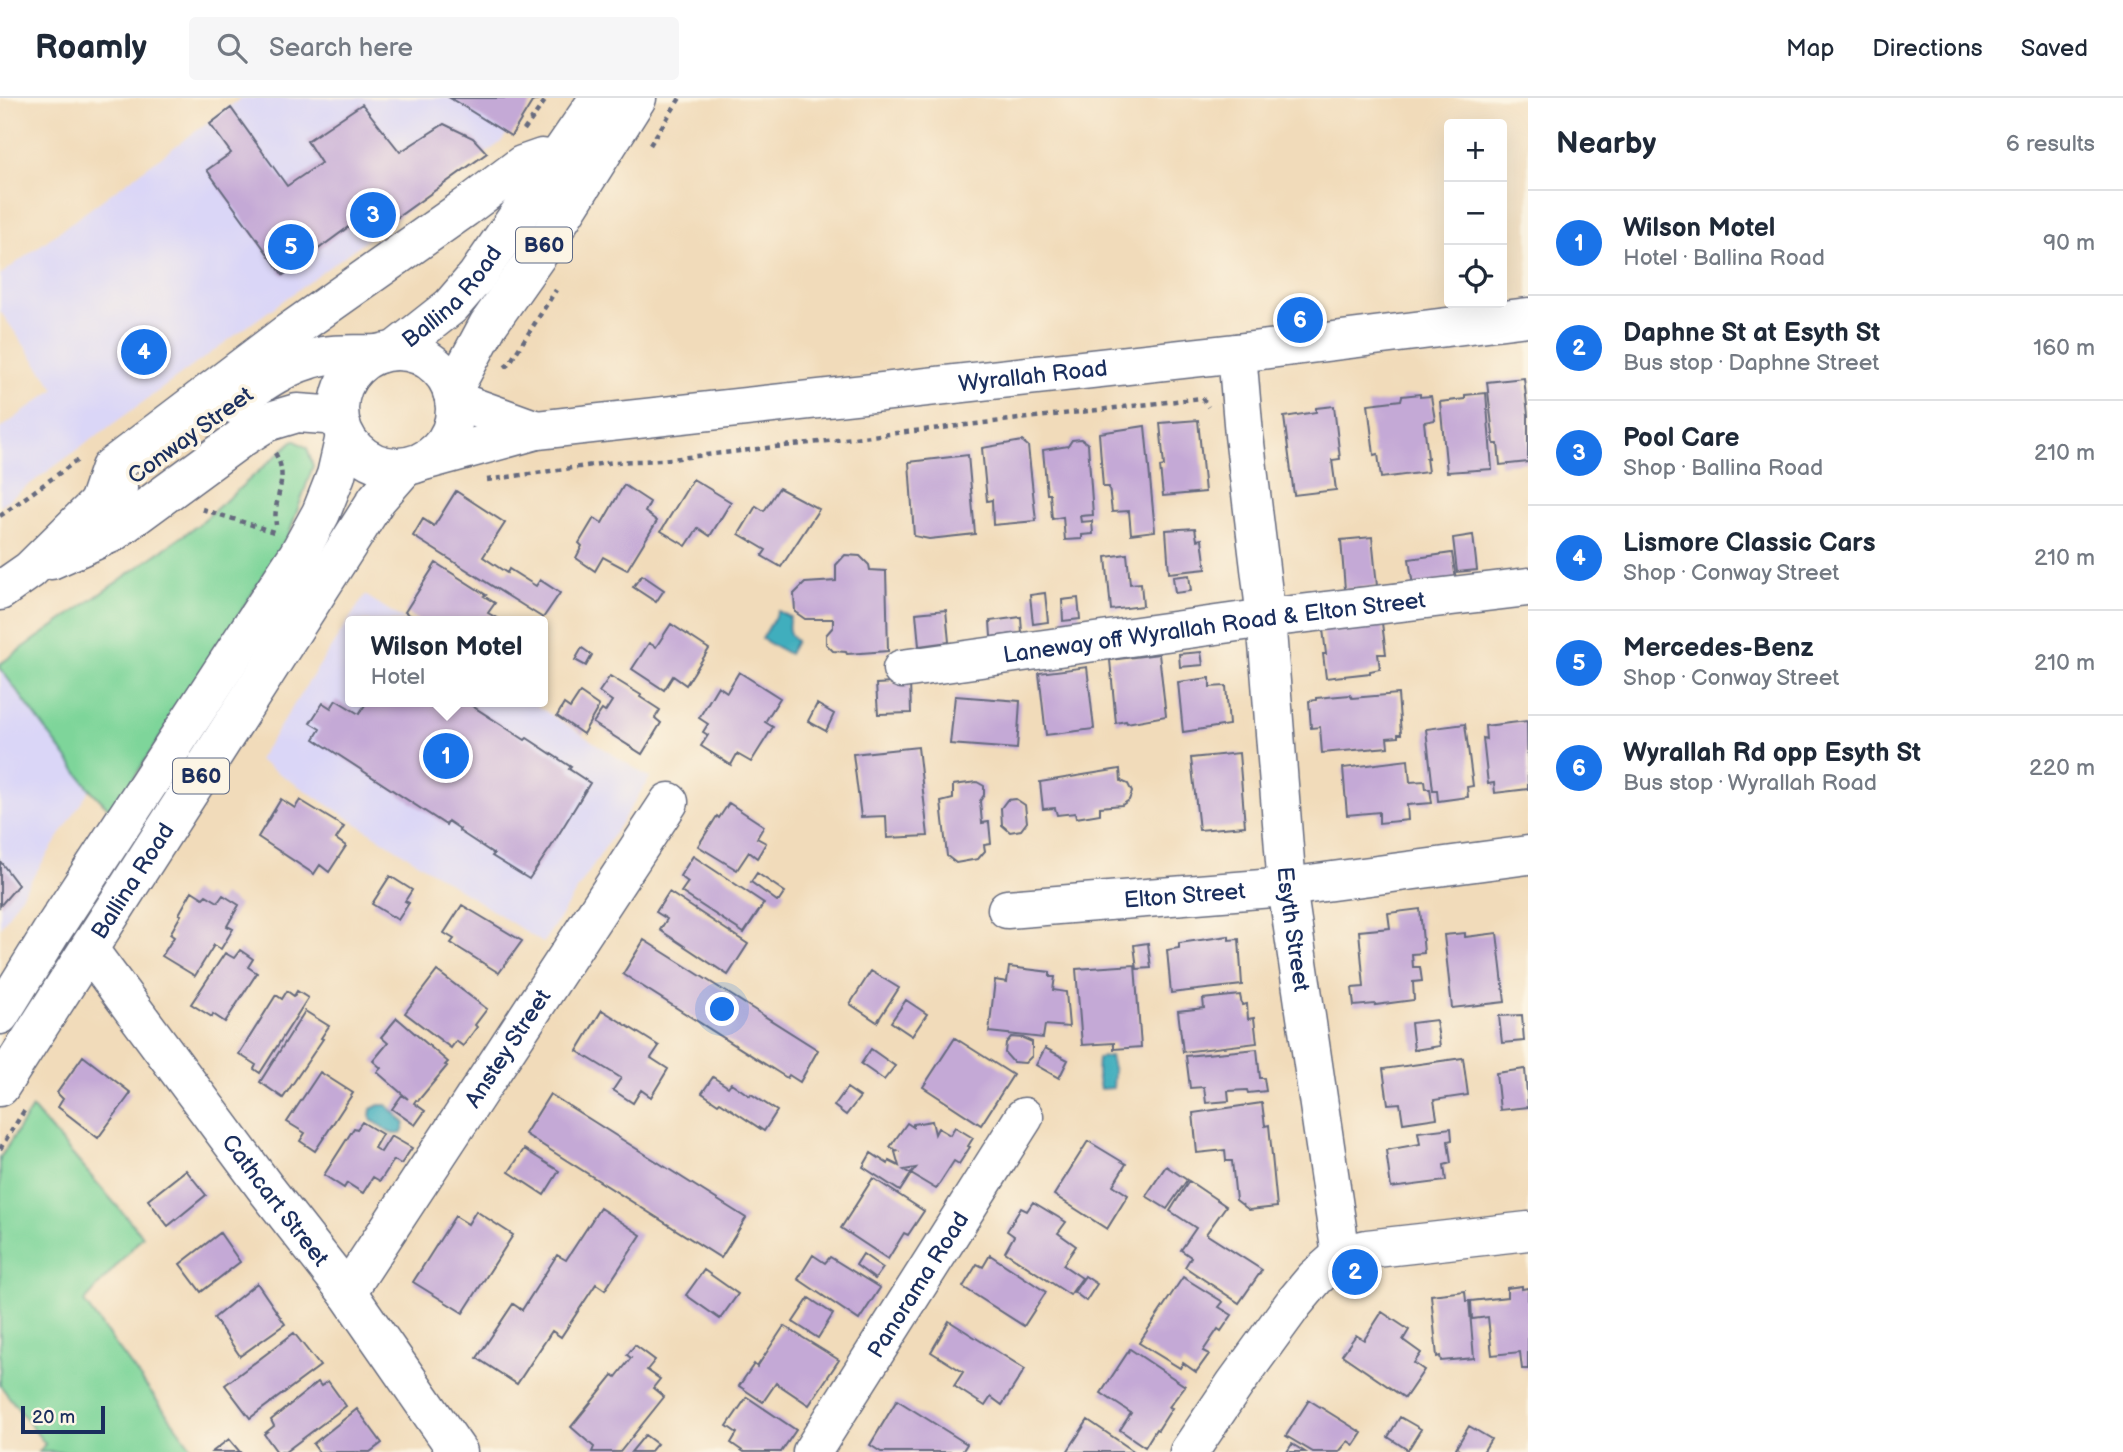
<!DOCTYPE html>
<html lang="en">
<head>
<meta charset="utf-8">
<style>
  :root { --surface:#fff; --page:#f6f6f7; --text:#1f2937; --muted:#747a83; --line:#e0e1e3; --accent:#1a73e8 }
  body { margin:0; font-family:"Balsamiq Sans",sans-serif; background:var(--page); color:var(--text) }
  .controls { position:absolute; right:21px; top:21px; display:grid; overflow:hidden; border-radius:7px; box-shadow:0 7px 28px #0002 }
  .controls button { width:63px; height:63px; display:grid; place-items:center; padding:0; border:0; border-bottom:2px solid var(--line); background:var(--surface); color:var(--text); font:35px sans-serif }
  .scale { position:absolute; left:21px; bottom:18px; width:84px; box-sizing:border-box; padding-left:7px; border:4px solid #1b2f5e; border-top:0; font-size:19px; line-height:24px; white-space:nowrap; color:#1b2f5e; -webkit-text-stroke:5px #fcf5e5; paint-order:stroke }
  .you { position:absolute; left:723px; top:912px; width:24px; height:24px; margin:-18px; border:5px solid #fff; border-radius:50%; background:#1a73e8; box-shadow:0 0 0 10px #1a73e833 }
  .badge { display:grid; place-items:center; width:46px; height:46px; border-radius:50%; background:var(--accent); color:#fff; font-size:23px; font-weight:700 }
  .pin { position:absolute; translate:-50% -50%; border:4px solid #fff; box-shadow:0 2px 7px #0006 }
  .popup { position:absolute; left:345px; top:518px; width:203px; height:91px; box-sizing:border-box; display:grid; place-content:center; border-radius:7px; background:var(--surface); filter:drop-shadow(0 2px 5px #0005); font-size:23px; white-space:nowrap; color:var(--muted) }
  .popup b { font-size:26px; color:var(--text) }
  .popup::after { content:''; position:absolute; left:50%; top:100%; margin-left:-14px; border:14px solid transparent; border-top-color:var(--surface) }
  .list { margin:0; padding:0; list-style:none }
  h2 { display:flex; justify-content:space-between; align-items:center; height:91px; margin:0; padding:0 28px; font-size:30px }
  h2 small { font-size:23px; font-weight:400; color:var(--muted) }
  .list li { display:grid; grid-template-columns:46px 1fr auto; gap:21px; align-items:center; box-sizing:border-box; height:105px; padding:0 28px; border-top:2px solid var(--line) }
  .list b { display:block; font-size:26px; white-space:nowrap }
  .list p { margin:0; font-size:23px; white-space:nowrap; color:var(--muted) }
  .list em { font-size:23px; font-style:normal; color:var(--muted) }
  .icon { flex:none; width:38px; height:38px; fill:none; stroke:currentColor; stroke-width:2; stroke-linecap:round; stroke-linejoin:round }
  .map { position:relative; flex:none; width:1528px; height:1354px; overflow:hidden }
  header { display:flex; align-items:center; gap:42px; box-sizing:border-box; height:98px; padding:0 35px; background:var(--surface); border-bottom:2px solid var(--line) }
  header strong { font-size:33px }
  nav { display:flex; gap:38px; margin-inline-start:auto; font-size:24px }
  .search { width:490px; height:63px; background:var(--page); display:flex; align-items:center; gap:18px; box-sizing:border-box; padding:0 24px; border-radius:7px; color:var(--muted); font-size:26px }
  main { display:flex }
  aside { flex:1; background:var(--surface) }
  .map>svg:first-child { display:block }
  .built { fill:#dad6f7 }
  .green { fill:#7ed59a; stroke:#4c827c; stroke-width:2 }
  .water { fill:#40aebd; stroke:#2e6e8e; stroke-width:2 }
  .building { fill:#c4a9d6 }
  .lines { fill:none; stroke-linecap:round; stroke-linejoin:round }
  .minor-casing { stroke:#666b7e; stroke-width:41 }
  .major-casing { stroke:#666b7e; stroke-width:41 }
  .path { stroke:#666b7e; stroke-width:4.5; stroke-dasharray:5 5; stroke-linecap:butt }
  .minor { stroke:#fff; stroke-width:38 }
  .major { stroke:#fff; stroke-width:38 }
  .labels { text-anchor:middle; stroke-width:7; stroke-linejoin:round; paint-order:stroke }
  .shield { fill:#fcf5e5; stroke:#5e6a86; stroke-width:2 }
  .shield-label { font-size:21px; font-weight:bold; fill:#1b2f5e }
  .street-label { font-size:23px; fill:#1b2f5e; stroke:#fcf5e5 }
</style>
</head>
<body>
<header>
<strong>Roamly</strong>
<div class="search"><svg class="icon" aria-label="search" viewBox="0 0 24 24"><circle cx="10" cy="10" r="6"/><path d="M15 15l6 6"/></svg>Search here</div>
<nav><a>Map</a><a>Directions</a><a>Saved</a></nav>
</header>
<main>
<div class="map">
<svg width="1528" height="1354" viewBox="0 0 1528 1354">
  <rect width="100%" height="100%" fill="#fcf5e5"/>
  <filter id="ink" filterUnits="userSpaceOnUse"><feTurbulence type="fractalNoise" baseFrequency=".0143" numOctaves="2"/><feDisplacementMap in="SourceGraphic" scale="14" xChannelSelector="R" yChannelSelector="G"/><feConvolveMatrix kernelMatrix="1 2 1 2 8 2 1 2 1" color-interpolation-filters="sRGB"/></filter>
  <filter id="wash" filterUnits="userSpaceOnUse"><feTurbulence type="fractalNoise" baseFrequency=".00686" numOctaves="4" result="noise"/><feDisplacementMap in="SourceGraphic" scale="28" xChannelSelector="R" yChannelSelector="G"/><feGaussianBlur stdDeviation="1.57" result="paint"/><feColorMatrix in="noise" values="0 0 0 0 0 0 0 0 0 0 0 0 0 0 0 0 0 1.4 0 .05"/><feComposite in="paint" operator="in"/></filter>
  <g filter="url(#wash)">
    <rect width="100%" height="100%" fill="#f1dbba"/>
    <path class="built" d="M241,0H534L500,45L0,408V331L55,291L0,213V177Z
      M365,497L406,523H350V604H531L650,680L543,845L258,662Z
      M0,570L90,691L0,830Z"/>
    <path class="green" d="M294,342L307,350L313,368L289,436L234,525L112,714L90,691L0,570V566L198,427Z
      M32,1010L143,1138L84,1204L195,1354H39L45,1346L0,1287V1060Z"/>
    <path class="water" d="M778,513L790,519C787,529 788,536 796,543L789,556L762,541Z
      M1110,958L1114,974L1113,990L1100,991L1097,976L1098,960Z
      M379,1007H387C390,1010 403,1023 405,1026L402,1035C388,1040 383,1026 372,1023L370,1018L371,1011Z"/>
    <g id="blocks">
      <path class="building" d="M450,0H541L532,4L511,38Z
        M362,6L400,54L444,26L473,40L487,55L370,139L358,122L283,177L207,72L231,55L210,26L231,10L287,88L321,65L307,43Z
        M1524,280L1528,317V364L1500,367L1498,346H1494L1487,284Z
        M1486,295L1492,371L1447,374L1440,304L1465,301V297Z
        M1420,296V299L1431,298L1435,322L1424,324L1428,360H1426L1428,374L1381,380L1378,356L1374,357L1368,306L1401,302L1402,298Z
        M1334,308L1340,361L1332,362L1336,392L1294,397L1284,319L1316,314V310Z
        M1198,322L1205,394L1163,398L1160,369L1164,368L1160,325Z
        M1145,328L1155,433L1131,436L1129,413L1112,414L1109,389H1103L1099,335Z
        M1081,341L1088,346L1093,417L1080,418L1081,424L1092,423L1093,436L1082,437V441L1065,442L1063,419L1052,421L1050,396H1047L1043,352L1068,348L1072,342Z
        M1022,343L1028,348L1036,423L993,427L992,402L987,403L982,350Z
        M968,357L975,436L929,441L914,438L909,364Z
        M693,381L731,404L710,438L698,430L686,448L661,433Z
        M624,387L650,404L645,414L657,423L627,472L603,459L595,473L576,460L582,448L579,445L594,420L602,425Z
        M779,390L819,411L781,469L762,458L766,452L739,436L756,408L764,413Z
        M456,393L505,425L483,459L507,475L509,471L536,488L540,482L560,495L543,520L413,438L423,421L434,428Z
        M1195,430L1197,442L1202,441L1206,471L1169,475L1166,432Z
        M1473,437L1477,472L1457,474L1453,440Z
        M1372,439L1377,488L1345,491L1341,442Z
        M1452,455L1456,482L1413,488L1409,461Z
        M1127,456L1130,486L1141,485L1143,508L1111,512L1106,459Z
        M845,457L860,458L869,467L870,472L886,473L888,553L847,556L846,554L833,553L826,546V537L833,529V521H805L795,514L794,496L805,485L836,483V467Z
        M436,465L486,497L484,498L495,505L488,515L502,523H419L405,514Z
        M642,477L664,492L656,504L633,489Z
        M1189,477L1191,493L1175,495L1173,479Z
        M1045,495L1048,524L1033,526L1030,497Z
        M1078,500L1080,521L1063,523L1062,502Z
        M946,512L949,544L919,548L916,515Z
        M1021,519L1022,535L991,539L990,523Z
        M1382,525L1386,556H1378L1380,571L1370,573V575L1326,580L1323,556H1326L1323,531Z
        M671,526L709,551L686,587L673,578L664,592L632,571L649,545L656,549Z
        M582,550L592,557L586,568L575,562Z
        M1201,554L1203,567L1180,569L1179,556Z
        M1159,556L1166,618L1127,625L1126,623L1116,625L1110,562Z
        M1087,569L1094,631L1046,637L1039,575Z
        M739,574L780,600L765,624L773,629L751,664L737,656L731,667L701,648L708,637L703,634L708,626L699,620L718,588L727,594Z
        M610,578L641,597L640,599L660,612L655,620L661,625L642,656L593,625L602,612L605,614L612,603L599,594Z
        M1210,580V589L1226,588L1229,627L1183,634L1178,584Z
        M910,584L911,615L878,616L876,586Z
        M580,595L599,608L583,636L557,618L564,606L570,610Z
        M1398,596L1401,636H1398V639L1387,640L1388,649L1322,655L1320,629L1311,630L1309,603L1316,602V600L1350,597L1352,600Z
        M955,598L1020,603L1017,651L950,646Z
        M336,602L359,616L367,604H466L525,642L527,640L571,669L569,671L590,685L551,749L529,781L492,758L494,756L459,733L460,731L448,723L446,727L314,641L320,631L310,625L323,605L331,610Z
        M817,606L834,616L826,633L808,623Z
        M1527,623L1528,691L1495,695L1494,685L1488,686L1483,640L1486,641L1485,628Z
        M1465,626L1473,688L1467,689L1468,699L1438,703L1437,692H1433L1426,631Z
        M918,649L928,738L887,740L886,718L861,719L853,656Z
        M1239,655L1245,728L1199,732L1191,660Z
        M1408,662L1410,684L1425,683L1426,691H1430L1432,705L1407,707L1408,722L1379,725V714L1347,717L1343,670Z
        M1120,671L1121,683L1128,686L1132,694L1129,702L1122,707L1100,709V716L1076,720L1075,715L1057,717L1055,710L1043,711L1040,684Z
        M977,684L984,688V697L980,703L982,725L989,724L991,746L984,747L985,753L978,761L956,765L947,758L941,704L953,701V687Z
        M281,701L295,710L300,702L344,729L336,741L346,748L329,774L320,767L314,776L258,739Z
        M1016,701L1025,707L1027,724L1021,732L1010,734L1002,727L1001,710L1007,702Z
        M729,705L764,728L757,740L766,745L757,760L749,754L737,772L698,748L717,718L719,720Z
        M693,758L764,805L744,835L681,794L688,784L680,778Z
        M0,763L18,787L0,808Z
        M757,775L785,794L779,803H777L751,784Z
        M390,778L412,792L405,803L409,805L398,822L372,806Z
        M192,793L203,800L206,797L218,804L223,797L239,807L227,828L233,831L221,851L214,847L195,878L162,858L174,839L170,836L181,817L179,816Z
        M669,794L748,846L728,877L660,832L667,821L656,814Z
        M462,807L522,843L499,875L451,845L454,841L444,835Z
        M1420,811L1424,855L1412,856L1413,869H1420L1422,883L1413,884L1414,902L1375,907V906L1354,908L1352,890L1364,889L1359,833L1390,830L1388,815Z
        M1465,835V839L1497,835L1505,904L1452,910L1444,837Z
        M1229,838V842L1239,841L1242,887L1171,895L1167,852L1179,850V845Z
        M644,842L818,952L800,984L789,977L787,980L623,876Z
        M1148,845L1151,870L1137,871L1134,847Z
        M240,852L253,861L248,869L257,875L225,924L213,916L212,919L191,906L225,855L234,860Z
        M1135,867L1141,949L1114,951V945L1082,947L1076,871Z
        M1009,869L1050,874V879H1055L1053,892L1066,894L1069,929L1045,927L1043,940L989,934L995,882L1007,884Z
        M437,873L487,911L475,927L477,929L463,948L456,943L451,950L405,915Z
        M871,873L899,890L877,924L850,906Z
        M287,893L294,898L297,893L308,900L260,975L254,971L256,967L239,956L276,897L282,901Z
        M1240,897L1242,907L1247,906L1248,921L1254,920L1257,945L1183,954L1178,913L1204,910L1203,901Z
        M906,902L927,916L912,938L891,924Z
        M602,912L659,948L651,960L668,971L651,999L641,992L633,1005L613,992L621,980L577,953Z
        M305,913L329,928L321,940L323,941L283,1000L260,984Z
        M1522,917L1524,943L1502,945L1499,918Z
        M397,920L448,964L445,967L447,968L418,1003L416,1002L414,1005L425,1013L415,1027L392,1011L402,997L408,1001L377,974L381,970L373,963L388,945L381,939Z
        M1436,922L1440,948L1414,952L1411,925Z
        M1011,939L1023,940L1032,944V958L1025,965L1013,964L1005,955L1006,945Z
        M955,940L1013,977L981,1027L923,989Z
        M1045,950L1068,962L1059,980L1036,967Z
        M871,951L895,968L884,982L861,966Z
        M1257,951L1260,980H1264L1266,993L1248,995L1247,992L1228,993L1229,1003L1206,1005L1204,989L1190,990L1186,958Z
        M83,958L131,995L98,1040L58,1009L63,1001L57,995Z
        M1463,960L1468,997L1434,1002L1437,1020L1403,1025L1400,1005L1388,1006L1383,971Z
        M1525,971L1528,1009L1500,1012L1496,975Z
        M320,974L353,995L315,1053L300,1043L305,1035L287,1024Z
        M713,979L728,989L731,985L750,998L751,996L777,1013L764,1033L720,1004L718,1006L702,995Z
        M847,990L860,999L846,1017L834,1008Z
        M550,996L746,1120L721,1160L525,1036Z
        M1262,1005L1265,1028L1269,1027L1277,1109L1249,1112L1236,1102L1232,1063H1226L1225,1052L1197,1055L1193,1015Z
        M932,1023L935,1036L938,1030L950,1037L955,1029L973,1040L968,1048L970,1049L959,1066L954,1063L936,1091L911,1076L916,1070L904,1072L911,1076L900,1093L863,1069L871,1055L888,1066L889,1063L899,1068L895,1054L898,1053L890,1049L907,1025L913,1029V1026Z
        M362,1024L382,1036L374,1050L381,1054L391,1038L412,1050L401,1066L394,1062L380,1083L373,1079L363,1095L347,1085L344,1090L324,1077L354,1030L357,1031Z
        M1451,1030L1452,1042L1448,1043L1451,1065L1444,1067L1446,1083L1391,1090L1386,1052L1420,1046L1418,1034Z
        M1088,1043L1126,1066L1113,1087L1128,1097L1107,1131L1054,1097Z
        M524,1051L559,1073L544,1097L509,1074Z
        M1166,1068L1187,1082L1167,1111L1146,1098Z
        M186,1072L206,1097L168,1128L148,1102Z
        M873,1080L924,1113L908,1137L904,1135L888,1161L841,1130Z
        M1189,1083L1226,1108L1206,1136L1262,1172L1239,1205L1185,1169L1191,1159L1181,1152L1196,1130L1170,1113Z
        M1033,1104L1066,1124L1058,1135L1076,1148L1063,1167L1082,1180L1070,1197L1005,1154L1014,1138L1007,1133L1021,1110L1027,1113Z
        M600,1110L641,1137L605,1192L596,1186L561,1239L552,1233L517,1286L477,1260L513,1206L522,1212L557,1157L566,1162Z
        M476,1113L513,1137L463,1215L413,1184L455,1118L468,1126Z
        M220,1135L240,1164L201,1194L180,1166Z
        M863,1156L883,1170L875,1181L856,1167Z
        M813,1157L825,1165L830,1159L880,1190L859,1222L798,1181Z
        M990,1157L1046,1194L1024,1228L963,1189L977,1166L983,1169Z
        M704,1172L738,1196L720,1221L686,1197Z
        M1085,1178L1097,1186L1086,1203L1074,1194Z
        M1183,1179L1223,1204L1219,1209L1232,1217L1221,1233L1218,1231L1203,1253L1209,1256L1196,1274L1183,1265L1180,1270L1139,1245Z
        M257,1185L285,1226L240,1258L214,1220Z
        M1522,1188V1191L1528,1190V1271H1522L1520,1254L1492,1257L1488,1219L1472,1221L1471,1203L1507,1199V1190Z
        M1465,1193L1466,1203H1469L1474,1260L1441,1263L1440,1258L1437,1259L1431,1197Z
        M809,1200L833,1216L818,1240L793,1224Z
        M1382,1214L1409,1232L1403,1242L1421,1255L1414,1265L1424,1272L1405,1300L1342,1257L1356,1237L1364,1242Z
        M949,1223L1025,1271L1002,1307L991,1299L985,1308L954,1288L963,1274L931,1254Z
        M784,1228L839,1262L809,1307L776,1285L763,1304L739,1288L754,1266L757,1269Z
        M294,1235L320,1268L250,1320L225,1287Z
        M635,1247L655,1262L647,1272L660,1281L653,1290L664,1299L620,1354H592L594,1349L571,1329L613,1277L616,1279L631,1260L627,1257Z
        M1130,1251L1185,1288L1169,1309L1172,1310L1158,1332L1156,1331L1145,1349L1120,1332L1131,1315L1101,1295Z
        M328,1283L346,1308L285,1354H277L264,1336L274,1328L271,1322L318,1284L321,1288Z
        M747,1299L796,1332L781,1354H744L731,1345L737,1335L727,1328Z
        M897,1302L967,1346L962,1354H881L870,1347Z
        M1309,1302L1362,1335L1354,1347L1348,1343L1339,1354H1313L1286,1338Z
        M357,1311L382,1345L370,1354H319L313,1346Z
        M1400,1319L1421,1331L1408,1352L1388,1339Z
        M1088,1322L1135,1354H1067Z
        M1469,1328L1491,1341L1483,1354H1462L1456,1350Z
        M645,1337L657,1346L650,1354H631Z
        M229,1341L240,1354H212Z
        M1292,1346L1305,1354H1287Z"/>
    </g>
  </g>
  <g filter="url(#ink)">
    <use href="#blocks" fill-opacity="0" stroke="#666b7e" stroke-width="2"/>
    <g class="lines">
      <defs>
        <g id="minor">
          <path id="s1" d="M1237,255L1244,337L1266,520L1287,789L1341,1157"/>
          <path d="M232,306C258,287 289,264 323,258C340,255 360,257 378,256"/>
          <path d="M98,405L110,370L285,237L465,110L522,67L542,60L558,62"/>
          <path d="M51,462L112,435L240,341L267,324L297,315L339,318"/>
          <path d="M0,493L30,472L98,405L118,390"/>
          <path id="s2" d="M902,571L1266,520L1528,489"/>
          <path id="s3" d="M1007,811L1287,789L1528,757"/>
          <path id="s4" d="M89,852L267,1092L347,1194L458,1354"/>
          <path id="s5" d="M347,1194L669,704"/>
          <path id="s6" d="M812,1354L1024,1019"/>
          <path d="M1189,1354L1235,1286L1294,1205L1315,1180L1341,1157L1367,1151L1528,1133"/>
        </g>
        <g id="major">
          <path id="s7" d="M394,253L451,208L476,179L599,0"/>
          <circle cx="397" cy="311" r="58"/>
          <path d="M452,294L488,227L545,146L637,0"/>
          <path d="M454,302L537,332"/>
          <path id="s8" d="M424,363L537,332L1237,255L1528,219"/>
          <path d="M0,917L52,833L298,457L321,415L336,377L345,338"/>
          <path id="s9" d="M0,989L356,434L377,401L405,369"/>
        </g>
      </defs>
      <use href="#minor" class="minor-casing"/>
      <use href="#major" class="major-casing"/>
      <path class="path" d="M524,32L547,0
        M650,47L680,0
        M505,269L509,266L556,192
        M275,355C291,381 272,399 276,427
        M487,382L614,364L662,362L1202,300L1208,309
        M202,411L274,434
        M0,418L79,361
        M0,1051L24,1013"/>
      <use href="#minor" class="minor"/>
      <use href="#major" class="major"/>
    </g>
  </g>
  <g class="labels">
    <g class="shield">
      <rect x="516" y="129.5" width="56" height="35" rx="5"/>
      <rect x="173" y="660.5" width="56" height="35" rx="5"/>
    </g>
    <g class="shield-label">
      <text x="544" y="154">B60</text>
      <text x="201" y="685">B60</text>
    </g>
    <g class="street-label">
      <text dy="8" stroke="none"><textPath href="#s7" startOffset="80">Ballina Road</textPath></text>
      <text dy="8" stroke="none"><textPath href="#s8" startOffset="616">Wyrallah Road</textPath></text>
      <text transform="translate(190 337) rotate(-36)" y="8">Conway Street</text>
      <text dy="8" stroke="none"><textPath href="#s2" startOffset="315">Laneway off Wyrallah Road &amp; Elton Street</textPath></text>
      <text dy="8" stroke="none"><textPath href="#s9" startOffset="245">Ballina Road</textPath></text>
      <text dy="8" stroke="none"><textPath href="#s3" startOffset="178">Elton Street</textPath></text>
      <text dy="8" stroke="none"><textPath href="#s1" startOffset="579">Esyth Street</textPath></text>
      <text dy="8" stroke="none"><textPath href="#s5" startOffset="292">Anstey Street</textPath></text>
      <text dy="8" stroke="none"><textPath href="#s4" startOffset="312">Cathcart Street</textPath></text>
      <text dy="8" stroke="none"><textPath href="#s6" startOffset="198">Panorama Road</textPath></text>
    </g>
  </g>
</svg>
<div class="controls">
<button>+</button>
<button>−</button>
<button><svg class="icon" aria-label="locate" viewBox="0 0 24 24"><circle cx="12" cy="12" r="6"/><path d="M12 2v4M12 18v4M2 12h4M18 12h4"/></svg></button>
</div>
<div class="scale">20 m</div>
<div class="you"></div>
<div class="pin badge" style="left:446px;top:658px">1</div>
<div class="popup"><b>Wilson Motel</b>Hotel</div>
<div class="pin badge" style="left:1355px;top:1174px">2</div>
<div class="pin badge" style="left:373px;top:117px">3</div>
<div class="pin badge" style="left:144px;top:254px">4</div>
<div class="pin badge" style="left:291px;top:149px">5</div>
<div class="pin badge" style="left:1300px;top:222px">6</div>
</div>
<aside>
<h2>Nearby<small>6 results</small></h2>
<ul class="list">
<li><span class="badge">1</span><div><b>Wilson Motel</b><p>Hotel · Ballina Road</p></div><em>90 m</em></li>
<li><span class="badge">2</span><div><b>Daphne St at Esyth St</b><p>Bus stop · Daphne Street</p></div><em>160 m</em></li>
<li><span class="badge">3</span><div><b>Pool Care</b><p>Shop · Ballina Road</p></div><em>210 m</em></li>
<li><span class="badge">4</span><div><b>Lismore Classic Cars</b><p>Shop · Conway Street</p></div><em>210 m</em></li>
<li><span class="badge">5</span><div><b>Mercedes-Benz</b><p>Shop · Conway Street</p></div><em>210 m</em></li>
<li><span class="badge">6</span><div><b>Wyrallah Rd opp Esyth St</b><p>Bus stop · Wyrallah Road</p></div><em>220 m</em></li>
</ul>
</aside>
</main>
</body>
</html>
